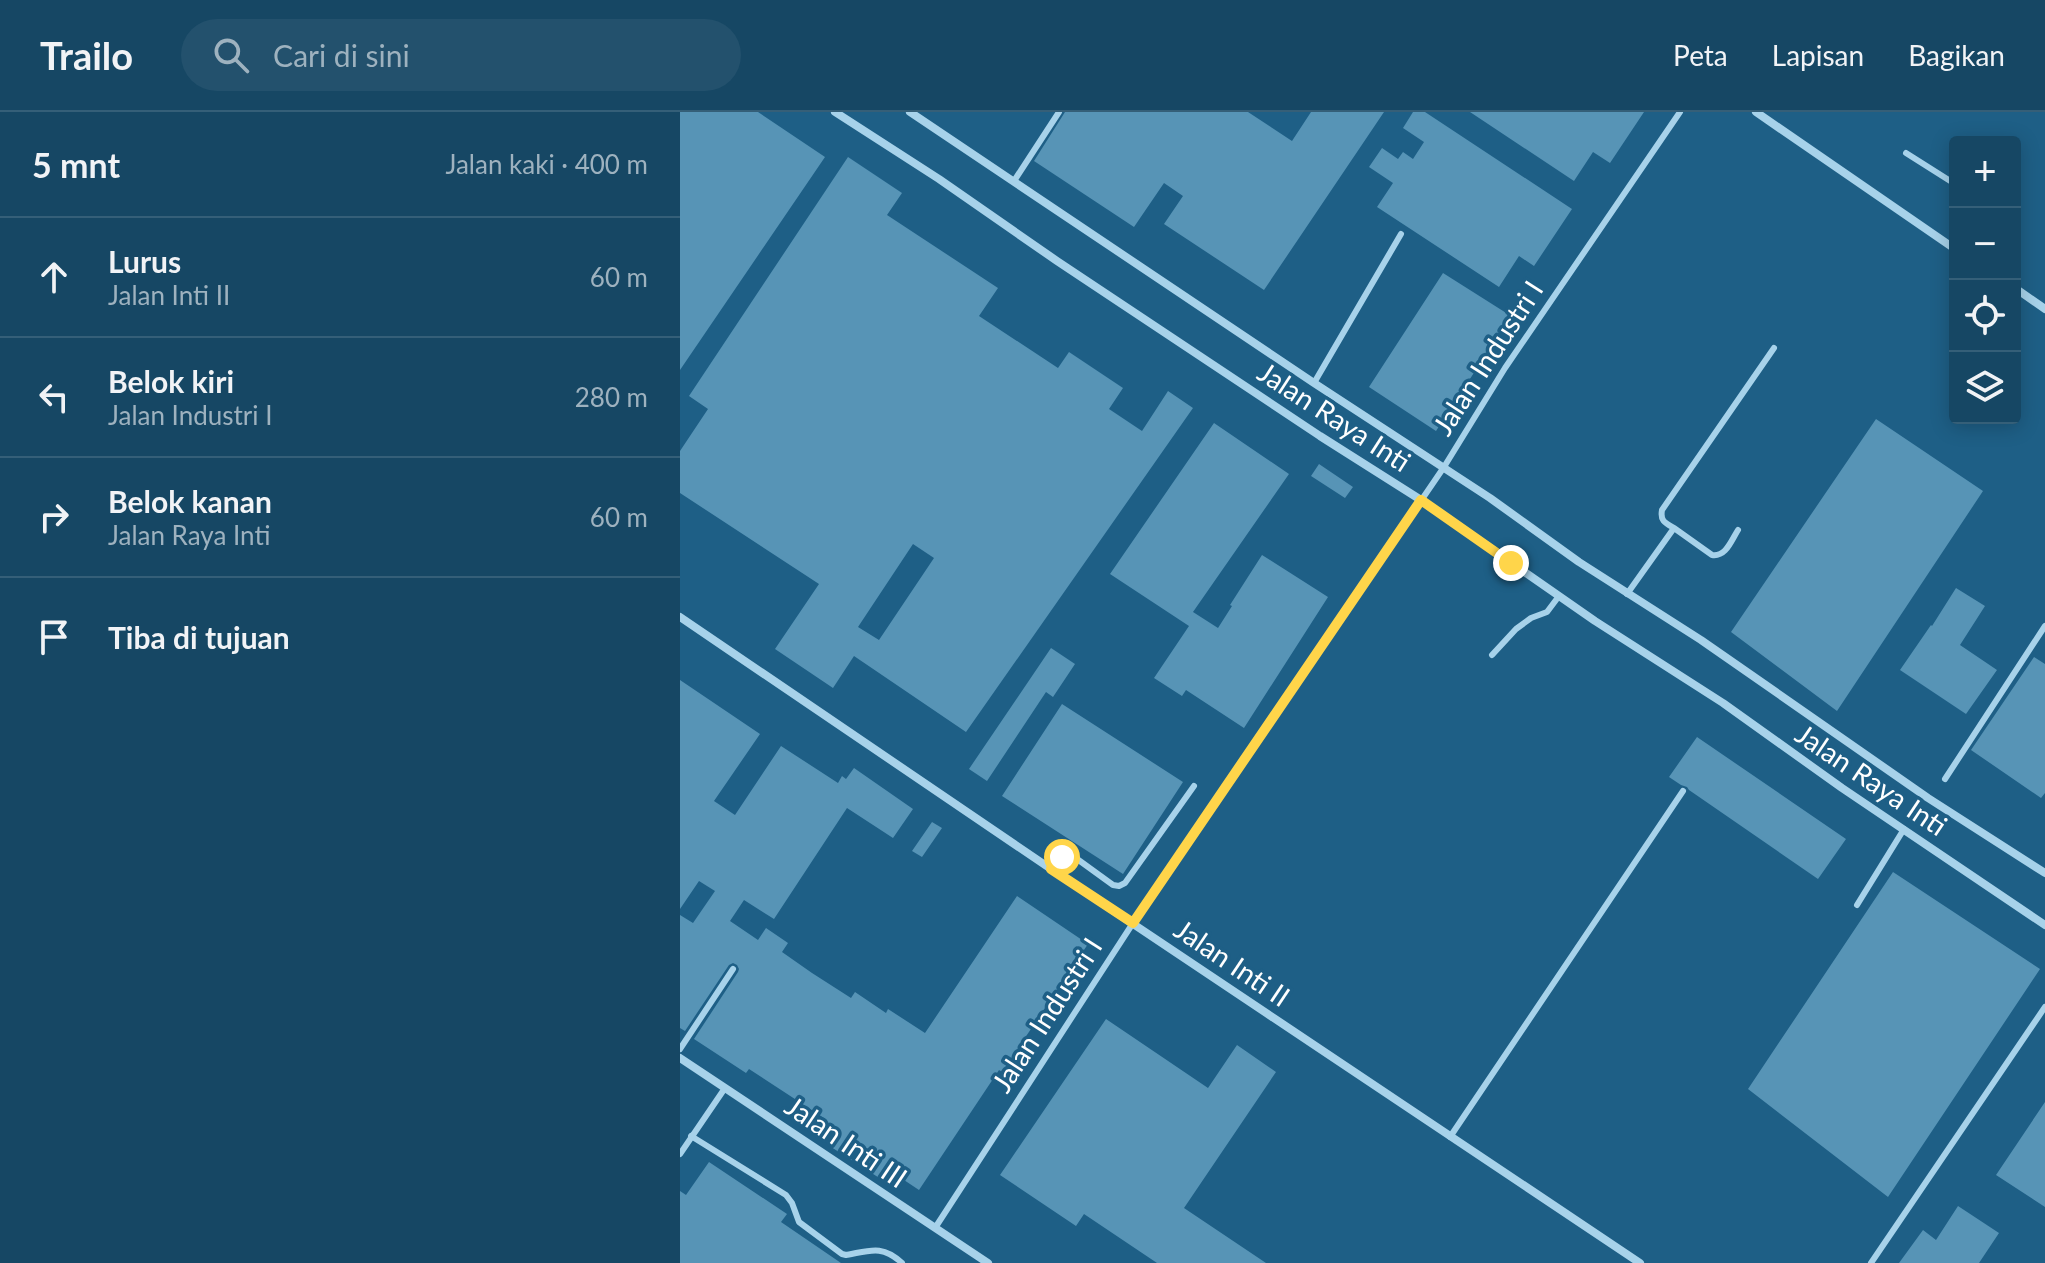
<!DOCTYPE html>
<html lang="id">
<head>
<meta charset="utf-8">
<style>
  :root { --surface:#164764; --page:#23516d; --text:#f1f3f6; --muted:#9eb2bf; --line:#355f78 }
  body { margin:0; font-family:Lato,sans-serif; background:var(--page); color:var(--text) }
  .controls { position:absolute; right:24px; top:24px; display:grid; overflow:hidden; border-radius:8px; box-shadow:0 4px 20px #0003 }
  .controls button { width:72px; height:72px; display:grid; place-items:center; padding:0; border:0; border-bottom:2px solid var(--line); background:var(--surface); color:var(--text); font:40px sans-serif }
  .stop { position:absolute; width:24px; height:24px; margin:-18px; border:6px solid #ffd54a; border-radius:50%; background:#fff }
  .stop.end { background:#ffd54a; border-color:#fff; box-shadow:0 2px 8px #0008 }
  .list { margin:0; padding:0; list-style:none }
  h2 { display:flex; justify-content:space-between; align-items:center; height:104px; margin:0; padding:0 32px; font-size:34px }
  h2 small { font-size:26px; font-weight:400; color:var(--muted) }
  .list li { display:grid; grid-template-columns:52px 1fr auto; gap:24px; align-items:center; box-sizing:border-box; height:120px; padding:0 32px; border-top:2px solid var(--line) }
  .list b { display:block; font-size:30px; white-space:nowrap }
  .list p { margin:0; font-size:26px; white-space:nowrap; color:var(--muted) }
  .list em { font-size:26px; font-style:normal; color:var(--muted) }
  .icon { flex:none; width:44px; height:44px; fill:none; stroke:currentColor; stroke-width:2; stroke-linecap:round; stroke-linejoin:round }
  .map { position:relative; flex:none; width:1365px; height:1151px; overflow:hidden }
  header { display:flex; align-items:center; gap:48px; box-sizing:border-box; height:112px; padding:0 40px; background:var(--surface); border-bottom:2px solid var(--line) }
  header strong { font-size:38px }
  nav { display:flex; gap:44px; margin-inline-start:auto; font-size:28px }
  .search { width:560px; height:72px; background:var(--page); display:flex; align-items:center; gap:20px; box-sizing:border-box; padding:0 28px; border-radius:44px; color:var(--muted); font-size:30px }
  main { display:flex }
  aside { flex:1; background:var(--surface) }
  .map>svg:first-child { display:block }
  .building { fill:#5794b6; fill-rule:evenodd }
  .lines { fill:none; stroke-linecap:round; stroke-linejoin:round }
  .service { stroke:#a7d2ea; stroke-width:6 }
  .minor { stroke:#a7d2ea; stroke-width:8 }
  .route { stroke:#ffd54a; stroke-width:10 }
  .labels { text-anchor:middle; stroke-width:7; stroke-linejoin:round; paint-order:stroke }
  .street-label { font-size:28px; fill:#fff; stroke:#1e5f86 }
</style>
</head>
<body>
<header>
<strong>Trailo</strong>
<div class="search"><svg class="icon" aria-label="search" viewBox="0 0 24 24"><circle cx="10" cy="10" r="6"/><path d="M15 15l6 6"/></svg>Cari di sini</div>
<nav><a>Peta</a><a>Lapisan</a><a>Bagikan</a></nav>
</header>
<main>
<aside>
<h2>5 mnt<small>Jalan kaki · 400 m</small></h2>
<ul class="list">
<li><svg class="icon" aria-label="ahead" viewBox="0 0 24 24"><path d="M12 20V5M6 11l6-6 6 6"/></svg><div><b>Lurus</b><p>Jalan Inti II</p></div><em>60 m</em></li>
<li><svg class="icon" aria-label="left" viewBox="0 0 24 24"><path d="M17 20v-9H6M10 6l-5 5 5 5"/></svg><div><b>Belok kiri</b><p>Jalan Industri I</p></div><em>280 m</em></li>
<li><svg class="icon" aria-label="right" viewBox="0 0 24 24"><path d="M7 20v-9h11M14 6l5 5-5 5"/></svg><div><b>Belok kanan</b><p>Jalan Raya Inti</p></div><em>60 m</em></li>
<li><svg class="icon" aria-label="arrive" viewBox="0 0 24 24"><path d="M6 21V4h12l-3 4 3 4H6"/></svg><div><b>Tiba di tujuan</b></div></li>
</ul>
</aside>
<div class="map">
<svg width="1365" height="1151" viewBox="0 0 1365 1151">
  <rect width="100%" height="100%" fill="#1e5f86"/>
  <path class="building" d="M0,0H78L145,45L0,258Z
    M385,0H568L612,29L631,0H704L584,178L484,112L503,84L484,71L454,115L354,49Z
    M733,0H745L892,97L854,154L839,144L819,175L697,95L713,71L689,55L702,36L718,47L723,40L733,47L744,30L723,16Z
    M790,0H964L930,51L913,40L894,69Z
    M168,45L222,81L207,103L318,176L299,204L378,256L389,240L443,276L429,297L462,319L488,279L513,296L286,620L174,544L153,576L95,537L139,472L0,381V339L28,297L9,284ZM233,432L254,446L199,528L178,515Z
    M763,161L831,204L756,319L689,275Z
    M1196,307L1303,379L1157,599L1051,520Z
    M534,311L609,362L513,500L538,516L552,494L550,493L582,443L648,485L564,616L506,578L502,584L474,566L509,514L430,462Z
    M639,352L673,375L665,386L631,364Z
    M1276,476L1305,494L1280,533L1317,558L1286,602L1220,558L1251,513L1252,514Z
    M371,536L395,552L373,585L366,580L307,669L289,657Z
    M1354,545L1365,552V681L1361,686L1291,638Z
    M0,568L80,622L34,689L55,703L101,634L158,671L162,664L166,667L174,656L233,697L213,726L167,696L94,807L64,788L50,809L78,828L86,816L108,831L102,840L132,861L171,886L175,880L206,901L208,897L245,921L337,784L408,832L322,960L319,958L239,1078L224,1068L218,1078L148,1033L154,1023L142,1016L147,1008L69,957L66,961L14,927L58,860L59,857L57,853L53,851L49,853L5,919L0,916V803L13,811L35,779L19,769L0,797Z
    M382,592L503,670L443,762L322,684Z
    M1017,625L1166,727L1138,767L1009,678L1007,675L1001,673L989,665Z
    M252,710L262,716L242,745L232,739Z
    M1213,760L1360,857L1208,1085L1068,977Z
    M426,907L528,976L557,933L596,960L504,1096L586,1151H477L404,1102L396,1114L320,1063Z
    M1365,990V1095L1316,1063Z
    M29,1050L107,1102L101,1110L161,1151H0V1079L6,1083Z
    M1278,1094L1319,1121L1299,1151H1219L1243,1118L1256,1128Z"/>
  <g class="lines">
    <path class="service" d="M1226,41L1275,72
      M334,69L379,0
      M634,271L721,122
      M994,416C985,411 980,409 982,398L1094,236
      M947,482L994,416L1032,443C1046,445 1051,429 1058,418
      M812,543L836,517L851,506L867,500L879,484
      M1265,667L1365,514
      M371,757L382,745L393,744L433,773L439,774L445,771L514,674
      M1177,793L1224,717
      M0,937L53,857
      M11,1024L106,1083L112,1091L119,1110L162,1142L166,1143C189,1139 202,1132 222,1151
      M770,1025L1003,679
      M0,1042L45,976
      M255,1116L453,811L764,355L825,256L1000,0
      M1191,1151L1365,895"/>
    <path class="minor" d="M155,0L259,67L377,149L640,324L741,388L915,509L1043,591L1162,676L1365,813
      M230,0L634,271L810,386L899,450L1021,528L1248,686L1365,761
      M1076,0L1275,137
      M1335,176L1365,197
      M0,505L371,757L960,1151
      M0,946L308,1151"/>
  </g>
  <g class="lines">
    <path class="route" d="M382,745L371,757L453,811L741,388L831,451"/>
  </g>
  <g class="labels">
    <g class="street-label">
      <text transform="translate(808 246) rotate(-57)" y="10">Jalan Industri I</text>
      <text transform="translate(654 305) rotate(33)" y="10">Jalan Raya Inti</text>
      <text transform="translate(1191 668) rotate(34)" y="10">Jalan Raya Inti</text>
      <text transform="translate(552 851) rotate(34)" y="10">Jalan Inti II</text>
      <text transform="translate(367 903) rotate(-57)" y="10">Jalan Industri I</text>
      <text transform="translate(166 1030) rotate(34)" y="10">Jalan Inti III</text>
    </g>
  </g>
</svg>
<div class="controls">
<button>+</button>
<button>−</button>
<button><svg class="icon" aria-label="locate" viewBox="0 0 24 24"><circle cx="12" cy="12" r="6"/><path d="M12 2v4M12 18v4M2 12h4M18 12h4"/></svg></button>
<button><svg class="icon" aria-label="layers" viewBox="0 0 24 24"><path d="M12 4l9 5-9 5-9-5zM3 14l9 5 9-5"/></svg></button>
</div>
<div class="stop" style="left:382px;top:745px"></div>
<div class="stop end" style="left:831px;top:451px"></div>
</div>
</main>
</body>
</html>
